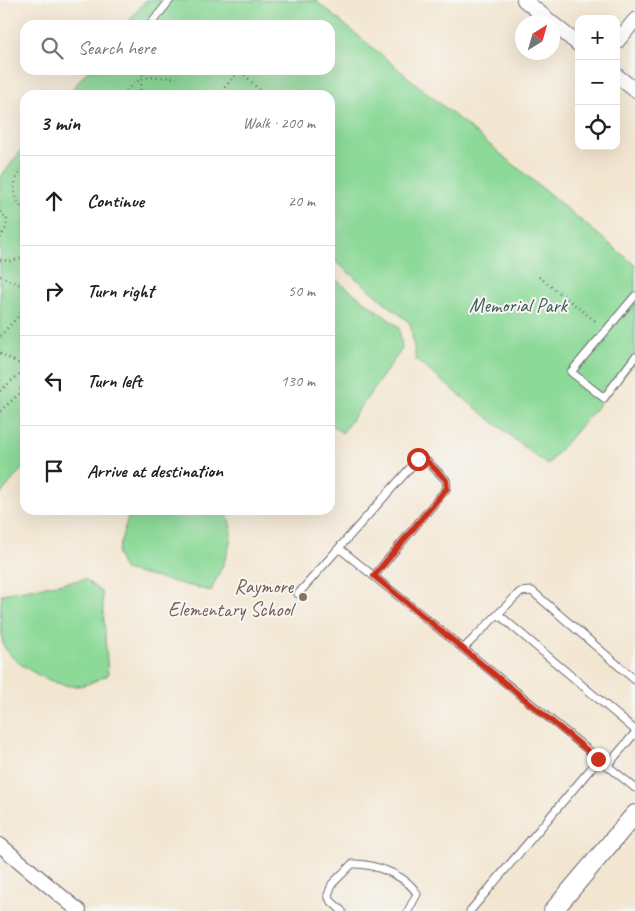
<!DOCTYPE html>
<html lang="en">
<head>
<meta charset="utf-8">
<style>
  :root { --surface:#fff; --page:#f2f2f2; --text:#202124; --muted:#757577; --line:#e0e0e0 }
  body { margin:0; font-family:Caveat,sans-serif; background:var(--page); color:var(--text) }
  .controls { position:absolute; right:15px; top:15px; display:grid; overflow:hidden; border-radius:10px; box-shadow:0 5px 20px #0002 }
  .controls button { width:45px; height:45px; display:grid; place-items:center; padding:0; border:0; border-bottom:1px solid var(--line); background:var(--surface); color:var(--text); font:25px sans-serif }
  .compass { position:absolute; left:515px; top:15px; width:45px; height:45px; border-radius:50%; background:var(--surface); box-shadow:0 5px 20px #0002; rotate:37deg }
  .stop { position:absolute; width:15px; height:15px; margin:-11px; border:4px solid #c8321e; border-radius:50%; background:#fff }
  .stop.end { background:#c8321e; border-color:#fff; box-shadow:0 1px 5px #0008 }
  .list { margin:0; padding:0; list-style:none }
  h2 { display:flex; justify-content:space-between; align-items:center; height:65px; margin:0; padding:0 20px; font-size:21px }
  h2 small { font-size:16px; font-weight:400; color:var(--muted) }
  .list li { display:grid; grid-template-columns:32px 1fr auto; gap:15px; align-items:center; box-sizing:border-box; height:90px; padding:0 20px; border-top:1px solid var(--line) }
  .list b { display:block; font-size:19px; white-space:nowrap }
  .list em { font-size:16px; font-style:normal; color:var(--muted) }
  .icon { flex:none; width:28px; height:28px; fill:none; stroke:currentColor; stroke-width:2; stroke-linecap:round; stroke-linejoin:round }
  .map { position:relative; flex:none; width:635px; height:911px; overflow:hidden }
  .search { position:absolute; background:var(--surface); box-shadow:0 5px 20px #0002; left:20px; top:20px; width:315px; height:55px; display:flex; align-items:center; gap:12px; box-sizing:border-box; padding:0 18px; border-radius:15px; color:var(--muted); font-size:19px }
  .panel { position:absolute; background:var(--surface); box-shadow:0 5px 20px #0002; left:20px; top:90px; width:315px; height:425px; border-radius:15px }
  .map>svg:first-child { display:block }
  .green { fill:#8cd998; stroke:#577e6a }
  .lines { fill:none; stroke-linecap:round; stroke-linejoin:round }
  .service-casing { stroke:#6b6770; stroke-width:9 }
  .minor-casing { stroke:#6b6770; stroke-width:16 }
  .tertiary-casing { stroke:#6b6770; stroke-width:20 }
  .path { stroke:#6b6770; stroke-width:2.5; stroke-dasharray:1 4; stroke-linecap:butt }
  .service { stroke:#fff; stroke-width:7 }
  .minor { stroke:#fff; stroke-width:14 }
  .tertiary { stroke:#fff; stroke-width:18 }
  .route { stroke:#c8321e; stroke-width:6 }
  .education-dot { fill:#8d6e63; stroke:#f6f6f2; stroke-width:2 }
  .labels { text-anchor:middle; stroke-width:4; stroke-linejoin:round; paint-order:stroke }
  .park-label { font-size:20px; fill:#425957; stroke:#f6f6f2 }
  .education-label { font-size:20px; fill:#785e54; stroke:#f6f6f2; text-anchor:end }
</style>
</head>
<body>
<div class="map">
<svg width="635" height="911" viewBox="0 0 635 911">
  <rect width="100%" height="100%" fill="#f6f6f2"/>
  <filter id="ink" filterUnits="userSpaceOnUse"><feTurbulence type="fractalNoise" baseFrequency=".02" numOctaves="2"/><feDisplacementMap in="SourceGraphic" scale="10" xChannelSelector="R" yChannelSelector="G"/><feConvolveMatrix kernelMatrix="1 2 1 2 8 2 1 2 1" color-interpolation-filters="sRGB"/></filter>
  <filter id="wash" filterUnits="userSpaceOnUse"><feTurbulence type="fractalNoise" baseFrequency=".0096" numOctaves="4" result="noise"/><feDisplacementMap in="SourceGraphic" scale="20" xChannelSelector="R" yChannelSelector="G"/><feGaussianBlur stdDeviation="1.12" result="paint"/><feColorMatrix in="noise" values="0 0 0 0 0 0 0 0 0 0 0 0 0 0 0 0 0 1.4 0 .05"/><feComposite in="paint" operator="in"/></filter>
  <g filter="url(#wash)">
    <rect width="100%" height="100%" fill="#f3e6d1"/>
    <path class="green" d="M146,0H315L635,265V363L547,465L416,360L410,323L330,257V95H68L88,70H330V25H126Z
      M25,146V465L0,495V177Z
      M332,277L399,327L402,349L342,433L330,424V279Z
      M130,510H224C242,535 221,567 211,591L124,570L117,554Z
      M85,579L102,593L108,675C99,679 88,685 78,686C58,689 10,664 3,644C0,629 0,609 2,594Z"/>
  </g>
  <g filter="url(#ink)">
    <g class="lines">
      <defs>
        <path id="service" d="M150,25L170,0
          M635,296L571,372L604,398L635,357
          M339,548L635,788
          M298,594L418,459L428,462L446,480L447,488L374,576
          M498,614L635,730
          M463,649L520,592L532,591L635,680
          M607,766L635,733
          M342,911L330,900L328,895L332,884L352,864C372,863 407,875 417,894L408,911
          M470,911L599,759"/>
        <path id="minor" d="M524,0L551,22
          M552,23L579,45
          M616,43L635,20
          M616,75L635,90
          M0,845L79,911"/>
        <path id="tertiary" d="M553,911L635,814"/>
      </defs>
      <use href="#service" class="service-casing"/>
      <use href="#minor" class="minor-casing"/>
      <use href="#tertiary" class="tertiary-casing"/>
      <path class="path" d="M123,95C140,73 151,77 177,78
        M140,95L143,70
        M218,95L240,70L264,95
        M25,165C11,182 10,195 25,212
        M0,212L7,218L6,228L0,238
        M0,260L11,261L25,257
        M0,276L25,287
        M539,277L598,323
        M0,336L25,309
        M0,353L25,367
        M0,391L25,369
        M0,411L19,394L25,372"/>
      <use href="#service" class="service"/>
      <use href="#minor" class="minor"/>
      <use href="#tertiary" class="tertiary"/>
    </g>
  </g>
  <g class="lines" filter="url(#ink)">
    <path class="route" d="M418,459L428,462L446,480L447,488L374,576L598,759"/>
  </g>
  <circle class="education-dot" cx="303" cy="597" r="5"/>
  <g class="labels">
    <g class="park-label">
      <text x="518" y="312">Memorial Park</text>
    </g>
    <g class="education-label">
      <text x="293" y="593">Raymore<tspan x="293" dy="23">Elementary School</tspan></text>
    </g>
  </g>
</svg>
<div class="controls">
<button>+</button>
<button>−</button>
<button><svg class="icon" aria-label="locate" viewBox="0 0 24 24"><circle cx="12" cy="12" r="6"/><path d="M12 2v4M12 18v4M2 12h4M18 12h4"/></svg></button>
</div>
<svg class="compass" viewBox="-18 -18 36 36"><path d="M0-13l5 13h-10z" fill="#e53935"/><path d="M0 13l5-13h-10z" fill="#757577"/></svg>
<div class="stop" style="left:418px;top:459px"></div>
<div class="stop end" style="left:598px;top:759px"></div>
<div class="search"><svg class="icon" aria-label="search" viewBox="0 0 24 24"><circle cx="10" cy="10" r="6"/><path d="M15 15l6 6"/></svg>Search here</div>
<section class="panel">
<h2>3 min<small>Walk · 200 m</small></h2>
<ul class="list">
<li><svg class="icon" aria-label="ahead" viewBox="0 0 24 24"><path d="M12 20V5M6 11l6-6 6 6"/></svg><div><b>Continue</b></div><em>20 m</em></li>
<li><svg class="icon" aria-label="right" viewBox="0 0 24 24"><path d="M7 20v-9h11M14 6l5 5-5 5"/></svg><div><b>Turn right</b></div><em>50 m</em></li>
<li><svg class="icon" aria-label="left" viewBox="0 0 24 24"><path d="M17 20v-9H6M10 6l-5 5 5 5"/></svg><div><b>Turn left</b></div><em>130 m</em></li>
<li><svg class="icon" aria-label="arrive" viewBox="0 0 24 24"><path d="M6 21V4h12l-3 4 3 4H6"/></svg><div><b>Arrive at destination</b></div></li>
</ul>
</section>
</div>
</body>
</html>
